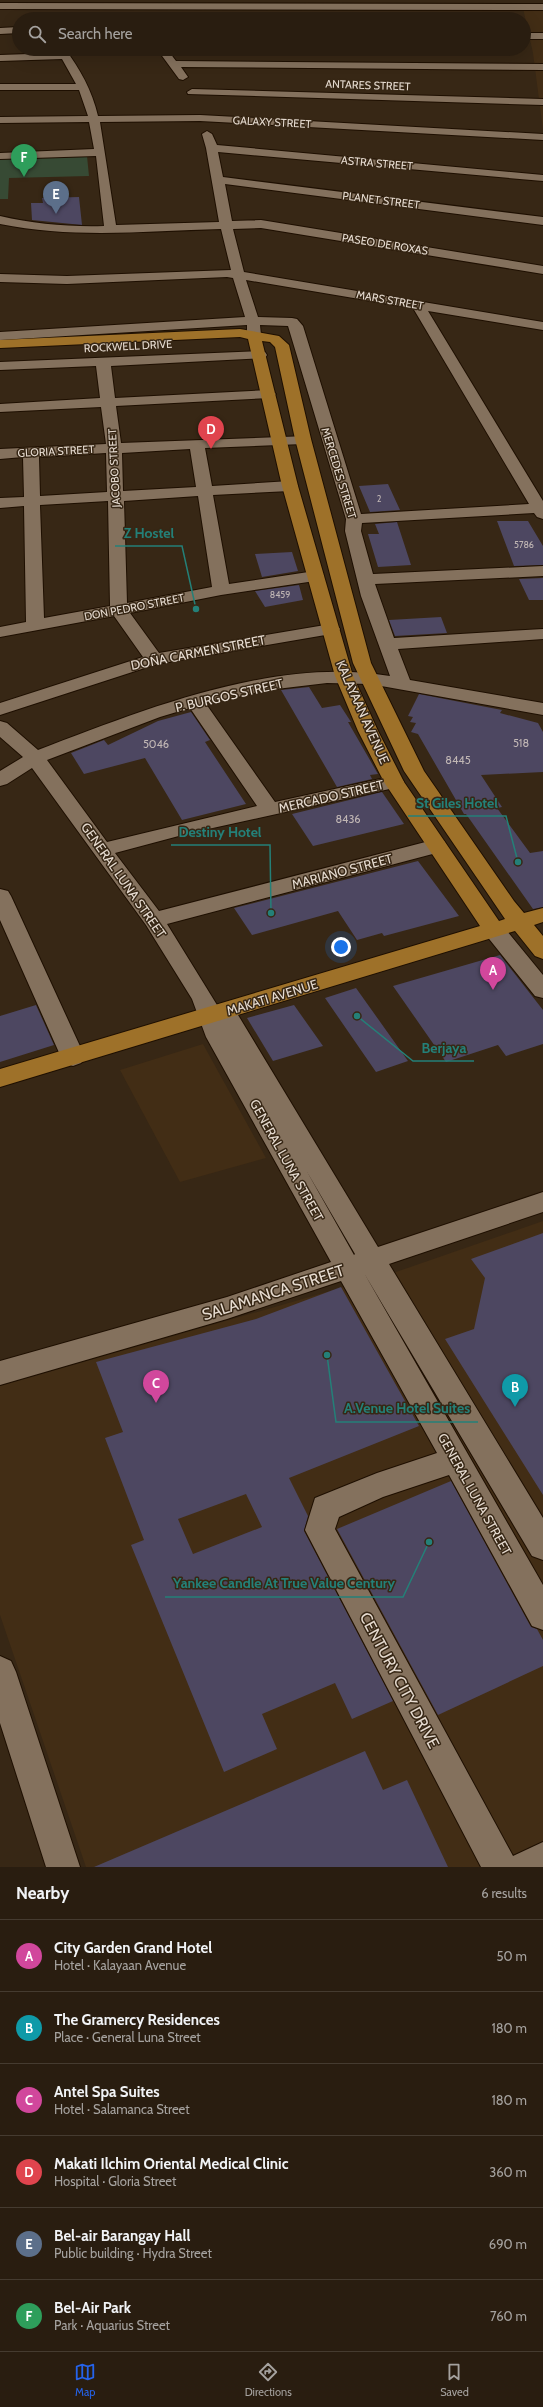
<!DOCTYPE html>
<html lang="en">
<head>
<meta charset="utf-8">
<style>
  :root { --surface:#291d10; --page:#312619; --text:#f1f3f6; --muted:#a5a29f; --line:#453b30; --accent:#2563eb }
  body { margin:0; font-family:Cabin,sans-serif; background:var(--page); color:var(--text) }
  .you { position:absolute; left:341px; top:947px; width:14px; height:14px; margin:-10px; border:3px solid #fff; border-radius:50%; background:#1a73e8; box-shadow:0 0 0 6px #1a73e833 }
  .badge { display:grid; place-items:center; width:26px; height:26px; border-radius:50%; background:var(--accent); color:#fff; font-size:13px; font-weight:700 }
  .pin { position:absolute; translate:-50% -33px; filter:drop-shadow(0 1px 2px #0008) }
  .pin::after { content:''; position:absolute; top:21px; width:14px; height:12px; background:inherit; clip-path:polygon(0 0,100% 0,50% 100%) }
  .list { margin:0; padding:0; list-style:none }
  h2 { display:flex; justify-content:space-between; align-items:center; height:52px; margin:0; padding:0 16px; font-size:17px }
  h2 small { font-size:13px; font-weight:400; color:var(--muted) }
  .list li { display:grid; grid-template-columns:26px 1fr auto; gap:12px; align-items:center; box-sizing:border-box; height:72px; padding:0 16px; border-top:1px solid var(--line) }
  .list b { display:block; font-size:15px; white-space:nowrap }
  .list p { margin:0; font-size:13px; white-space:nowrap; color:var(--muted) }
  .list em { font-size:13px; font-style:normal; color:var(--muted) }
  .icon { flex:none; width:22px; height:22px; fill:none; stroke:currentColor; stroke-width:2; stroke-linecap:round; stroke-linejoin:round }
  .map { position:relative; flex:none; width:543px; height:1867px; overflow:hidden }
  .search { position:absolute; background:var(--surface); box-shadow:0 4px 16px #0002; left:12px; right:12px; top:12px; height:44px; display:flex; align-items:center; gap:10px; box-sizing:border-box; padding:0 14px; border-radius:22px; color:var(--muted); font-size:15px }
  .sheet { height:484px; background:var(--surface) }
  nav { display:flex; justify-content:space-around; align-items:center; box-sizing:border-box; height:56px; border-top:1px solid var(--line); background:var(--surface); font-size:11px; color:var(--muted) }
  nav a { display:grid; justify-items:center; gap:2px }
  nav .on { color:var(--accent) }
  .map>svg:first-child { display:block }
  .built { fill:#422d15 }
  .green { fill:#374a34 }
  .building { fill:#4d4761; fill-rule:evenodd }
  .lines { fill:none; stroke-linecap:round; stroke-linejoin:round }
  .minor-casing { stroke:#1e0f01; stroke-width:2 }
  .major-casing { stroke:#1e0f01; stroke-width:2 }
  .minor { fill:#84715d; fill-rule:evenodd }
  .major { fill:#9e7129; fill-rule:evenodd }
  .labels { text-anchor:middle; stroke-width:3; stroke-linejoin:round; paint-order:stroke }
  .far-number-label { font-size:9px; fill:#c0b6b4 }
  .far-street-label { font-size:11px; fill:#e6dbd0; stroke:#372715 }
  .number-label { font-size:11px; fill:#c0b6b4 }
  .street-label { font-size:13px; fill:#e6dbd0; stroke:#372715 }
  .near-street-label { font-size:16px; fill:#e6dbd0; stroke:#372715 }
  .leader { fill:none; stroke:#248078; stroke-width:1.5 }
  .callout-dot { fill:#248078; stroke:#372715; stroke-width:1.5 }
  .callout-label { font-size:14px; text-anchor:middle; font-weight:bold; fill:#248078; stroke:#372715; stroke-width:3; stroke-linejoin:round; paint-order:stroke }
</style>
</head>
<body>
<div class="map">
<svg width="543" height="1867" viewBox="0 0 543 1867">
  <rect width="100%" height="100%" fill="#372715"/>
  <path class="built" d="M523,8H543V130L533,53Z
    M203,1044L266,1158L180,1182L120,1070Z
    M543,1221V1867H86L0,1615V1386L396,1272Z"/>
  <path class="green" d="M87,156L89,176L9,178L8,199H0V159Z"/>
  <path class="building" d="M79,197L82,225L32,220L31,203H43L42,198Z
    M388,484L400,510L370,512L359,486Z
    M497,521H528L543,546V565L514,566Z
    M397,522L411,565L378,567L368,534H379L375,524Z
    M292,552L298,571L262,577L255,554Z
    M543,578V600H529L519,579Z
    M299,585L303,600L265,607L255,591Z
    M441,617L447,633L395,636L389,620Z
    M309,687L322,708L340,705L351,722H348L378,774L370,775L372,779L337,787L281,690Z
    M419,694L502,710L500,713L538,723L543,732V772L481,775L502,807L497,808L530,853L543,851V907L533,909L466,814H464L418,734L411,732L416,723L410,722L413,717L408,716Z
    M191,712L210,740L205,742L246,804L182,820L145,758L84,774L71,753L104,740L108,745L158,721Z
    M382,792L404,824L313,846L292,814Z
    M418,861L459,916L384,936L382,933L357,940L338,911L252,935L234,908Z
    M500,955L543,1010V1044L506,1056L498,1045L446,1062L393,986Z
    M356,988L408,1061L376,1072L325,998Z
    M36,1005L54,1045L0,1062V1016Z
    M294,1005L323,1046L273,1061L247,1018Z
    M543,1233V1495L445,1339L474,1329L485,1278L471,1259Z
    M341,1287L419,1426L289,1478L308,1516L304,1531L393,1701L352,1719L335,1683L262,1714L277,1749L224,1772L131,1545L144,1540L105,1438L123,1432L96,1362L256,1319ZM246,1494L262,1527L193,1554L178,1519Z
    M451,1481L531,1627L537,1629L543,1640V1666L438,1715L337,1529Z
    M365,1751L383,1790L407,1780L448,1867H94Z"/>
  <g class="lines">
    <defs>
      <path id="minor" d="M0,3L543,4V10L0,9Z
        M19,27V33L0,34V28Z
        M524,33H543V39H524Z
        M55,49H65C80,69 92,90 98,116L200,115L543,134V140L200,121L100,122L116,225L219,222L206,148L202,134L207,131L212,134L217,145L543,175V181L218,152L223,177L543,217V225L225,184L232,221L261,220L543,266V274L261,228L233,229L244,272L543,322V330L428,311L543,501V519L537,517L534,513L362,523L361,531L373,574L543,566V576L375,584L394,638L543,629V639L398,649L410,680L543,703V715L370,684L327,683L268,690L206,704L275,802L394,776L401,778L404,782L401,786L394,788L190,833L115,853L159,911L437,839L444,841L447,846L444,851L167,924L217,1005L224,1003L232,1005L378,1247L543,1192V1212L389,1264L543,1518V1560L532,1556L364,1273L543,1585V1630L532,1626L449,1475L383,1497L339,1517L335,1529L513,1856L543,1842V1867H481L305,1530L315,1498L377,1473L437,1453L341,1281L227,1319L0,1385V1361L227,1297L331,1262L206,1037L192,999L146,925L32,768L7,784L0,786V771L23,757L0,737V721L7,723L38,750C143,710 275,656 390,676L361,596L345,531L346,519L288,326L260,325L261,335L254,339L247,335V325L0,340V332L245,317L233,278L227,277L67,284L0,282V274L67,276L231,270L221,229C147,231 73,239 0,224V216C34,224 69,227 104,226L96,156L0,159V153L94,149L89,122L0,123V117L88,116L79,90H0V84H76L62,59L0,61V55L58,53ZM246,280L413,308L529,504L361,514L303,326L297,319L292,318L258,317ZM190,708L257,806L107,842L47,760L160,717ZM306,1170L355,1254L354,1255Z
        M157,49H167L176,61L543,64V70L181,67L188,77L183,80L179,79Z
        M192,89L543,99V105L188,94L187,92Z
        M260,351L265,352L267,355L265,358L111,366L115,398L269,390L276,394L269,398L116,406L121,443L308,436L311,439L308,442L303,444L205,448L212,486L290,481L296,483L298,486L296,489L290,491L213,495L229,584L315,571L321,572L324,576L321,580L315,581L221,595L130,613L159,653L331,624L337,625L340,629L337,633L157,664L0,715V703L143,657L114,616L0,637V627L26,622L24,506L0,508V498L24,497L23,457L0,459V449L106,444L101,407L0,412V404L100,398L96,366L0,370V362ZM190,449L196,487L123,491L122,453ZM106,453L107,492L40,496L39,457ZM198,496L212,587L127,603L124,501ZM108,501L110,606L44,618L40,505Z
        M0,889L8,891L11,896L85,1057L81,1063L73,1066L65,1063L61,1057L0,920Z
        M494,923L502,925L543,975V998L535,996L486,935L483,930L486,925Z
        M0,1656L11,1661L16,1672L80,1867H46L0,1723Z"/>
      <path id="major" d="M240,329L279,336L289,345L311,439L371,663L424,771L514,901L524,913L543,908V922L534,925L543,936V959L535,956L515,931L0,1087V1069L480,926L384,782L358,731L335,676L282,486L248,339L240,337L0,348V340ZM262,341L270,342L275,347L295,439L353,663L404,771L505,919L499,921L404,782L378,731L353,676L298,486Z"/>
    </defs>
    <use href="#minor" class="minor-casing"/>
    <use href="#major" class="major-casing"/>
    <use href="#minor" class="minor"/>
    <use href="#major" class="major"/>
  </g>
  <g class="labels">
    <g class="far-number-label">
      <text x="379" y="502">2</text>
      <text x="524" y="548">5786</text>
      <text x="280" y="598">8459</text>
    </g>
    <g class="far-street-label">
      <text transform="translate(368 85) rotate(2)" y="4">ANTARES STREET</text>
      <text transform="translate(272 122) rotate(3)" y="4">GALAXY STREET</text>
      <text transform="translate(377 163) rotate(5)" y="4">ASTRA STREET</text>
      <text transform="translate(381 200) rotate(7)" y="4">PLANET STREET</text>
      <text transform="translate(385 244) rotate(9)" y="4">PASEO DE ROXAS</text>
      <text transform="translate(390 300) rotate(10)" y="4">MARS STREET</text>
      <text transform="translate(128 346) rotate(-3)" y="4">ROCKWELL DRIVE</text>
      <text transform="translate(56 451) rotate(-3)" y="4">GLORIA STREET</text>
      <text transform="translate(114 468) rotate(-93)" y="4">JACOBO STREET</text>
      <text transform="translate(339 473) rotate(73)" y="4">MERCEDES STREET</text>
      <text transform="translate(134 607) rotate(-11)" y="4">DON PEDRO STREET</text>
    </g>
    <g class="number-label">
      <text x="521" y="747">518</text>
      <text x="156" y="748">5046</text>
      <text x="458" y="764">8445</text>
      <text x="348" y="823">8436</text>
    </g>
    <g class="street-label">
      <text transform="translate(198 652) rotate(-11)" y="5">DOÑA CARMEN STREET</text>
      <text transform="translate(229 695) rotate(-13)" y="5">P. BURGOS STREET</text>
      <text transform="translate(363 712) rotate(66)" y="5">KALAYAAN AVENUE</text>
      <text transform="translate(331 796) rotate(-13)" y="5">MERCADO STREET</text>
      <text transform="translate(342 871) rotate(-15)" y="5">MARIANO STREET</text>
      <text transform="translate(124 880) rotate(55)" y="5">GENERAL LUNA STREET</text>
      <text transform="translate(272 997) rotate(-17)" y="5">MAKATI AVENUE</text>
      <text transform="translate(287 1160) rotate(61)" y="5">GENERAL LUNA STREET</text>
      <text transform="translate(475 1494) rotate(61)" y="5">GENERAL LUNA STREET</text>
    </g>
    <g class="near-street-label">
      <text transform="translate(273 1292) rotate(-18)" y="6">SALAMANCA STREET</text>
      <text transform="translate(400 1680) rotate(62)" y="6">CENTURY CITY DRIVE</text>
    </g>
  </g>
  <path class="leader" d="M196 609L182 546H115M518 862L506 816H408M271 913L270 845H171M357 1016L413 1061H474M327 1355L336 1422H478M429 1542L403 1597H165"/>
  <g class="callout-dot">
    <circle cx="196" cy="609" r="4"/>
    <circle cx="518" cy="862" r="4"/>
    <circle cx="271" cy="913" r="4"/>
    <circle cx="357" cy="1016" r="4"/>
    <circle cx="327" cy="1355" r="4"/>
    <circle cx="429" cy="1542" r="4"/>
  </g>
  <g class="callout-label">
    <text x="149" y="538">Z Hostel</text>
    <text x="457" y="808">St Giles Hotel</text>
    <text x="220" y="837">Destiny Hotel</text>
    <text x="444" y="1053">Berjaya</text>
    <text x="407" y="1413">A.Venue Hotel Suites</text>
    <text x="284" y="1588">Yankee Candle At True Value Century</text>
  </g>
</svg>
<div class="you"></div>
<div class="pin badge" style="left:493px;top:990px;background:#d1479c">A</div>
<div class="pin badge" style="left:515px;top:1407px;background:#0f9aa8">B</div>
<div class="pin badge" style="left:156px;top:1403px;background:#d1479c">C</div>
<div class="pin badge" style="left:211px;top:449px;background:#e0444e">D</div>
<div class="pin badge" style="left:56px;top:214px;background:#5c6f8a">E</div>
<div class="pin badge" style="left:24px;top:177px;background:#2e9e5b">F</div>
<div class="search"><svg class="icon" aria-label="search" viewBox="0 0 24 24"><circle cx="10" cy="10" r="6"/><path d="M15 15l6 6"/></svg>Search here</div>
</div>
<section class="sheet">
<h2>Nearby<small>6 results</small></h2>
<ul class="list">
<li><span class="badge" style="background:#d1479c">A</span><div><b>City Garden Grand Hotel</b><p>Hotel · Kalayaan Avenue</p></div><em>50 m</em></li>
<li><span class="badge" style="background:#0f9aa8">B</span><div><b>The Gramercy Residences</b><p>Place · General Luna Street</p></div><em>180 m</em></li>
<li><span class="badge" style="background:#d1479c">C</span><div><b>Antel Spa Suites</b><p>Hotel · Salamanca Street</p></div><em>180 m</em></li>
<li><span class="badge" style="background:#e0444e">D</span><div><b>Makati Ilchim Oriental Medical Clinic</b><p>Hospital · Gloria Street</p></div><em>360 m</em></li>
<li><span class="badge" style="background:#5c6f8a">E</span><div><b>Bel-air Barangay Hall</b><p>Public building · Hydra Street</p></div><em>690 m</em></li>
<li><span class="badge" style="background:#2e9e5b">F</span><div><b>Bel-Air Park</b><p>Park · Aquarius Street</p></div><em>760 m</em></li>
</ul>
</section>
<nav>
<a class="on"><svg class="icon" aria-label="map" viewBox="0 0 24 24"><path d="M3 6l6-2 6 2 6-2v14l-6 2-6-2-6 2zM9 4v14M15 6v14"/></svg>Map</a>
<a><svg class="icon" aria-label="directions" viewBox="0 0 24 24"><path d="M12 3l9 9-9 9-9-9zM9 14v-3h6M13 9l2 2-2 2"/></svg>Directions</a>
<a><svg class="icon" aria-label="saved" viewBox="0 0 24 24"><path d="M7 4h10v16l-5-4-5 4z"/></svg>Saved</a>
</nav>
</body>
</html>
